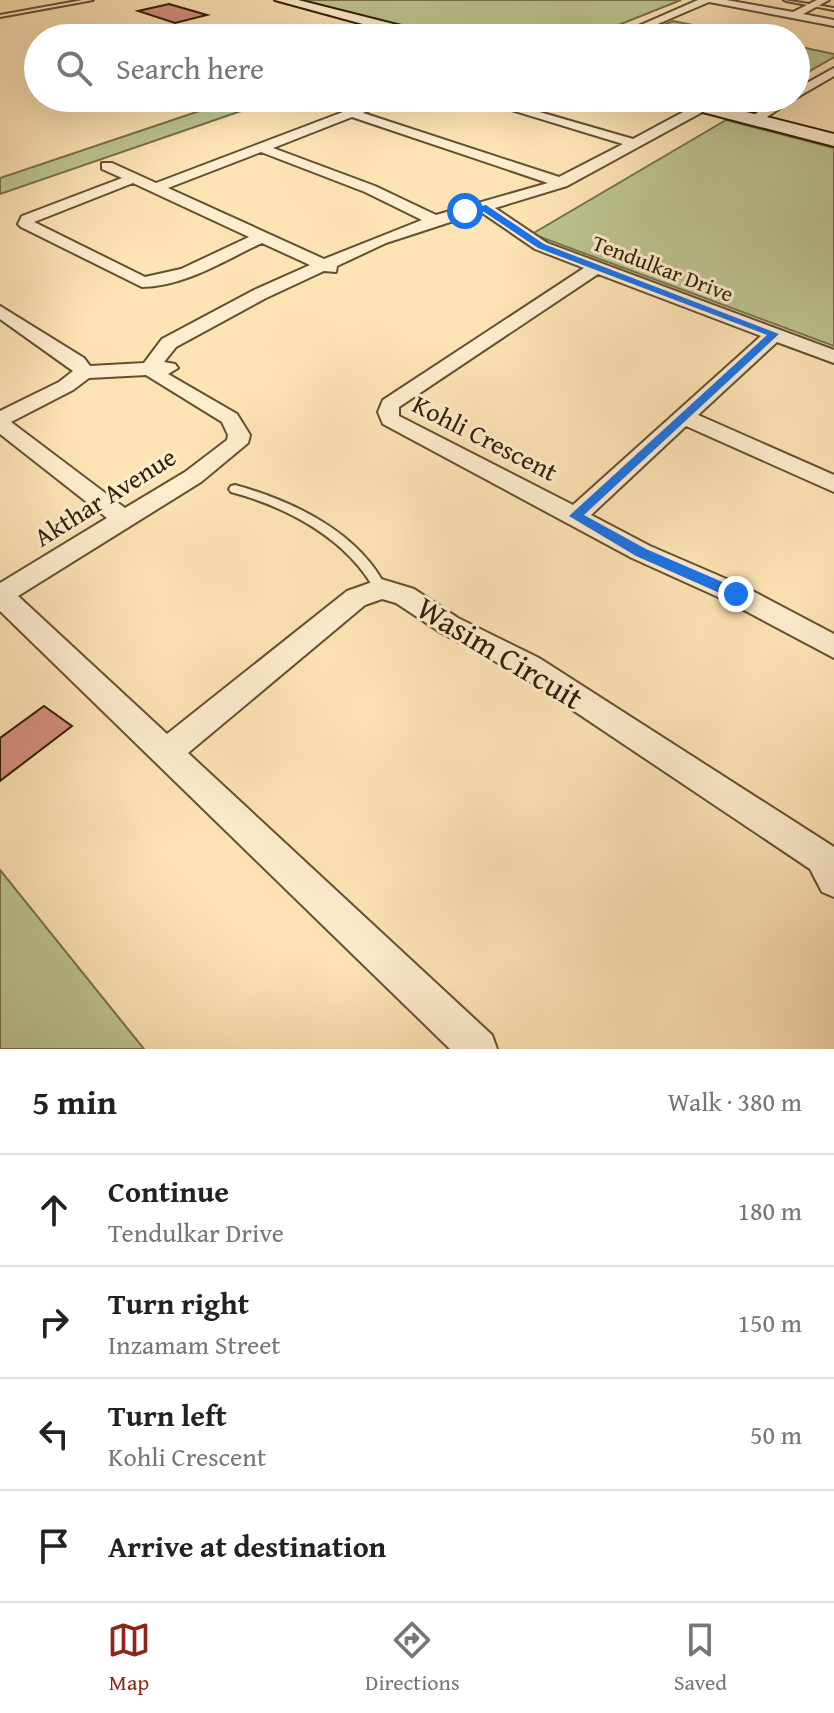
<!DOCTYPE html>
<html lang="en">
<head>
<meta charset="utf-8">
<style>
  :root { --surface:#fff; --page:#f2f2f2; --text:#222; --muted:#767676; --line:#e0e0e0; --accent:#8f2418 }
  body { margin:0; font-family:"Gentium Book Plus",serif; background:var(--page); color:var(--text) }
  .stop { position:absolute; width:24px; height:24px; margin:-18px; border:6px solid #1a73e8; border-radius:50%; background:#fff }
  .stop.end { background:#1a73e8; border-color:#fff; box-shadow:0 2px 8px #0008 }
  .list { margin:0; padding:0; list-style:none }
  h2 { display:flex; justify-content:space-between; align-items:center; height:104px; margin:0; padding:0 32px; font-size:34px }
  h2 small { font-size:26px; font-weight:400; color:var(--muted) }
  .list li { display:grid; grid-template-columns:52px 1fr auto; gap:24px; align-items:center; box-sizing:border-box; height:112px; padding:0 32px; border-top:2px solid var(--line) }
  .list b { display:block; font-size:30px; white-space:nowrap }
  .list p { margin:0; font-size:26px; white-space:nowrap; color:var(--muted) }
  .list em { font-size:26px; font-style:normal; color:var(--muted) }
  .icon { flex:none; width:44px; height:44px; fill:none; stroke:currentColor; stroke-width:2; stroke-linecap:round; stroke-linejoin:round }
  .map { position:relative; flex:none; width:834px; height:1049px; overflow:hidden }
  .search { position:absolute; background:var(--surface); box-shadow:0 8px 32px #0002; left:24px; right:24px; top:24px; height:88px; display:flex; align-items:center; gap:20px; box-sizing:border-box; padding:0 28px; border-radius:44px; color:var(--muted); font-size:30px }
  .sheet { height:552px; background:var(--surface) }
  nav { display:flex; justify-content:space-around; align-items:center; box-sizing:border-box; height:112px; border-top:2px solid var(--line); background:var(--surface); font-size:22px; color:var(--muted) }
  nav a { display:grid; justify-items:center; gap:4px }
  nav .on { color:var(--accent) }
  .map>svg:first-child { display:block }
  .green { fill:#bdc590; stroke:#777249; stroke-width:2 }
  .building { fill:#d58e7e; stroke:#311e02; stroke-width:2 }
  .lines { fill:none; stroke-linecap:round; stroke-linejoin:round }
  .lane-casing { stroke:#64502f; stroke-width:4 }
  .street-casing { stroke:#64502f; stroke-width:4 }
  .secondary-casing { stroke:#311e02; stroke-width:4 }
  .lane { fill:#feedcf; fill-rule:evenodd }
  .street { fill:#feedcf; fill-rule:evenodd }
  .secondary { fill:#feedcf; fill-rule:evenodd }
  .route { fill:#1a73e8 }
  .labels { text-anchor:middle; stroke-width:6; stroke-linejoin:round; paint-order:stroke }
  .far-street-label { font-size:22px; fill:#311e02; stroke:#feedcf }
  .street-label { font-size:26px; fill:#311e02; stroke:#feedcf }
  .near-street-label { font-size:32px; fill:#311e02; stroke:#feedcf }
</style>
</head>
<body>
<div class="map">
<svg width="834" height="1049" viewBox="0 0 834 1049">
  <rect width="100%" height="100%" fill="#fee4b5"/>
  <filter id="stains"><feTurbulence type="fractalNoise" baseFrequency=".0025" numOctaves="4"/><feColorMatrix values="0 0 0 0 .2 0 0 0 0 .09 0 0 0 0 .02 0 0 0 .5 -.17"/></filter>
  <radialGradient id="worn" r=".72"><stop offset=".6" stop-color="#630" stop-opacity="0"/><stop offset="1" stop-color="#630" stop-opacity=".3"/></radialGradient>
  <path class="green" d="M301,0H681L586,38H451Z
    M673,21L757,38H631Z
    M796,46L834,54V57L796,79Z
    M238,98H279L0,194V178Z
    M726,120L834,148V346L532,234Z
    M0,870L144,1049H0Z"/>
  <path class="building" d="M169,4L207,15L175,23L138,11Z
    M44,706L72,726L0,781V738Z"/>
  <g class="lines">
    <defs>
      <path id="lane" d="M83,0H93L0,17V15Z
        M784,0L834,8V10L786,1Z
        M235,485C293,501 359,532 387,589L386,592H376C348,539 287,507 231,492L229,489L231,486Z"/>
      <path id="street" d="M698,0H726L793,12L817,0H829L803,14L834,20V26L709,2L625,38H611Z
        M834,68V76L796,98V89Z
        M380,98H397L363,113L559,177L623,144L472,98H491L633,139L698,104H706V110L567,186L495,208L547,243L834,350V363L777,342L698,415L834,475V492L686,426L591,515L650,546L745,587L834,634V658L727,601L632,558L383,424L378,412L383,400L584,268L535,249L481,212L386,243L337,266L336,272L324,271L266,298L176,347L164,362L175,364L178,368L168,374L237,414L250,435L248,443L201,482L18,596L167,734L347,591L381,579L414,589L458,618L539,658L834,847V897L822,892L810,869L519,674L440,632L396,603L382,599L365,605L188,753L492,1035L497,1049H450L0,611V583L107,518L0,434V411L59,382L73,371L0,319V306L84,358L90,366L144,363L162,339L254,290L310,265L262,243C223,261 186,286 142,287L21,227L18,224L22,216L122,178L102,169V163H112L156,183ZM352,117L548,183L436,215L375,186L273,148ZM261,152L365,192L422,220L324,259L168,188ZM133,183L249,237L181,269L145,277L34,222ZM598,274L761,336L573,505L399,416V407ZM146,375L222,422L228,435L227,440L185,472L125,508L11,422L73,390L89,378Z
        M781,98H795L758,123H750V117Z"/>
      <path id="secondary" d="M275,0H298L437,35L440,38H414Z
        M661,98H691L834,134V146L664,102Z"/>
    </defs>
    <use href="#lane" class="lane-casing"/>
    <use href="#street" class="street-casing"/>
    <use href="#secondary" class="secondary-casing"/>
    <use href="#lane" class="lane"/>
    <use href="#street" class="street"/>
    <use href="#secondary" class="secondary"/>
  </g>
  <path class="route" d="M486,205L544,244L779,334L584,515L646,549L741,590V598H731L636,556L569,516L767,335L538,248L481,210L465,213L461,211Z"/>
  <g class="labels">
    <g class="far-street-label">
      <text transform="translate(663 268) rotate(21)" y="8">Tendulkar Drive</text>
    </g>
    <g class="street-label">
      <text transform="translate(485 438) rotate(27)" y="9">Kohli Crescent</text>
      <text transform="translate(105 497) rotate(-32)" y="9">Akthar Avenue</text>
    </g>
    <g class="near-street-label">
      <text transform="translate(500 653) rotate(31)" y="11">Wasim Circuit</text>
    </g>
  </g>
  <rect width="100%" height="100%" filter="url(#stains)"/>
  <rect width="100%" height="100%" fill="url(#worn)"/>
</svg>
<div class="stop" style="left:465px;top:211px"></div>
<div class="stop end" style="left:736px;top:594px"></div>
<div class="search"><svg class="icon" aria-label="search" viewBox="0 0 24 24"><circle cx="10" cy="10" r="6"/><path d="M15 15l6 6"/></svg>Search here</div>
</div>
<section class="sheet">
<h2>5 min<small>Walk · 380 m</small></h2>
<ul class="list">
<li><svg class="icon" aria-label="ahead" viewBox="0 0 24 24"><path d="M12 20V5M6 11l6-6 6 6"/></svg><div><b>Continue</b><p>Tendulkar Drive</p></div><em>180 m</em></li>
<li><svg class="icon" aria-label="right" viewBox="0 0 24 24"><path d="M7 20v-9h11M14 6l5 5-5 5"/></svg><div><b>Turn right</b><p>Inzamam Street</p></div><em>150 m</em></li>
<li><svg class="icon" aria-label="left" viewBox="0 0 24 24"><path d="M17 20v-9H6M10 6l-5 5 5 5"/></svg><div><b>Turn left</b><p>Kohli Crescent</p></div><em>50 m</em></li>
<li><svg class="icon" aria-label="arrive" viewBox="0 0 24 24"><path d="M6 21V4h12l-3 4 3 4H6"/></svg><div><b>Arrive at destination</b></div></li>
</ul>
</section>
<nav>
<a class="on"><svg class="icon" aria-label="map" viewBox="0 0 24 24"><path d="M3 6l6-2 6 2 6-2v14l-6 2-6-2-6 2zM9 4v14M15 6v14"/></svg>Map</a>
<a><svg class="icon" aria-label="directions" viewBox="0 0 24 24"><path d="M12 3l9 9-9 9-9-9zM9 14v-3h6M13 9l2 2-2 2"/></svg>Directions</a>
<a><svg class="icon" aria-label="saved" viewBox="0 0 24 24"><path d="M7 4h10v16l-5-4-5 4z"/></svg>Saved</a>
</nav>
</body>
</html>
